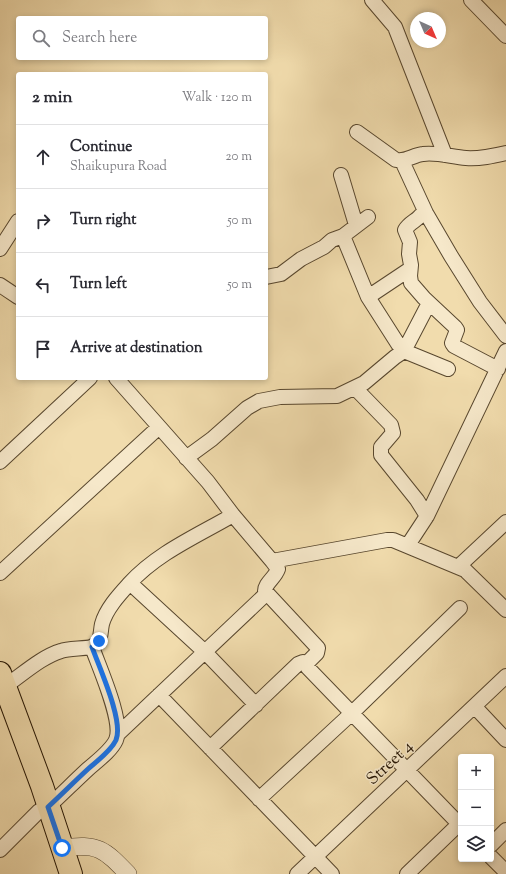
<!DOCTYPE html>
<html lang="en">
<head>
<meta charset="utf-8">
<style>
  :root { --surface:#fff; --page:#f7f7f7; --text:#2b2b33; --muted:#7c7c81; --line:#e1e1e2 }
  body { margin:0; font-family:"Sorts Mill Goudy",serif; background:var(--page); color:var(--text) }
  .controls { position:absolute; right:12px; bottom:12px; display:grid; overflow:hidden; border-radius:4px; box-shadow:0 2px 6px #0003 }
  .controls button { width:36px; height:36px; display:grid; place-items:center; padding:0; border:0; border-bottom:1px solid var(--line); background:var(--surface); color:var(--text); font:20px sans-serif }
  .compass { position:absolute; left:410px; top:12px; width:36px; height:36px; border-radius:50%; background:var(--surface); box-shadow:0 2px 6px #0003; rotate:136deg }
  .stop { position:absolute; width:12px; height:12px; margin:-9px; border:3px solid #1a73e8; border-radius:50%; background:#fff }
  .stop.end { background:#1a73e8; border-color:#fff; box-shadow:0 1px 4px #0008 }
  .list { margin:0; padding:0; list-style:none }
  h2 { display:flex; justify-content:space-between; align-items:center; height:52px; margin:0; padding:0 16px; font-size:17px }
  h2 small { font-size:13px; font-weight:400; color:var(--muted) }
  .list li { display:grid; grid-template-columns:26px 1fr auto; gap:12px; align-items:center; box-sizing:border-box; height:64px; padding:0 16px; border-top:1px solid var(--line) }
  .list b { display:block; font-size:15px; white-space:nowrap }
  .list p { margin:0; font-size:13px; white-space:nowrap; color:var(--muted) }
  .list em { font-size:13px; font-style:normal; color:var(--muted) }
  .icon { flex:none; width:22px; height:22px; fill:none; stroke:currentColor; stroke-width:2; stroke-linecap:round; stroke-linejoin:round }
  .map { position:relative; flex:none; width:506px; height:874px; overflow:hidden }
  .search { position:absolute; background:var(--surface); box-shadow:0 2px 6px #0003; left:16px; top:16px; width:252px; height:44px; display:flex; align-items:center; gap:10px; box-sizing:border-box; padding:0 14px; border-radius:4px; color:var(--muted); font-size:15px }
  .panel { position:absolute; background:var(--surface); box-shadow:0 2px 6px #0003; left:16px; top:72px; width:252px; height:308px; border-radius:4px }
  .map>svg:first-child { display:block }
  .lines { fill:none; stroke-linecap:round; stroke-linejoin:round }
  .minor-casing { stroke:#58472e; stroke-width:16 }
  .tertiary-casing { stroke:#58472e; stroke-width:18 }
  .primary-casing { stroke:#251503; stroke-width:24 }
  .minor { stroke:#f6e8ca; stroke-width:14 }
  .tertiary { stroke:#f6e8ca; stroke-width:17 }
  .primary { stroke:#f1dcad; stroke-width:22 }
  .route { stroke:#1a73e8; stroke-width:5 }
  .labels { text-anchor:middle; stroke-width:3; stroke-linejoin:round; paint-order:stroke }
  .street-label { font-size:17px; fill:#251503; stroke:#f6e8ca }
</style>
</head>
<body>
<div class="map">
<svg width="506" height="874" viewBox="0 0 506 874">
  <rect width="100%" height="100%" fill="#f1dcad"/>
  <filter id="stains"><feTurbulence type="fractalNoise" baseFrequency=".005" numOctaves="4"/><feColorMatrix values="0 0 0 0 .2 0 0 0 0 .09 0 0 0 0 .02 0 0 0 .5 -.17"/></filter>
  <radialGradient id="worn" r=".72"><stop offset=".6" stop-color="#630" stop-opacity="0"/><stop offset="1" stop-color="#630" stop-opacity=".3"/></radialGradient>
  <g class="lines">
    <defs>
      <path id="minor" d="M372,0L395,27L445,155
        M471,0L506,36
        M357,132L396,160C406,162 413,155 423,154C437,152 452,157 466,158C480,159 493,156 506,153
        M402,161L426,213L451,256L480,302L506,336
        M341,175L356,225
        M426,213L420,216C416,221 409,223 405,230L410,242L409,254L411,265L410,276L411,283L424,298L455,327L457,330L452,343L454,346L498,369
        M343,236L368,297L398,344L404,351L448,369
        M0,249L18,221
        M266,277L281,274L301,259L324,247L332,240L343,236L368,217
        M0,285L18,297
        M368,297L410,269
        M116,378L208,482L233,515L272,561L387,540H393L465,570L506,610
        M355,388L391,425L393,433L381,447V455L417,500L427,516
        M186,458L212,439L247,408L259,401L280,397L337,396L364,383L395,357L404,351L429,303
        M0,462L90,378
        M408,545L427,516L506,351
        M272,561L278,569C275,578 265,583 265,591L318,648L317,653L307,663L308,668L461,826
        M459,566L506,522
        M0,573L159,427
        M130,583L205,652L256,705
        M4,687C22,675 41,657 61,651C69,648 89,649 93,646C102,641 100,633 102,624C106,609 119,595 129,584C157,553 197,536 233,515
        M159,695L332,874
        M475,707L506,740
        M118,734L267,593
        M210,748L298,664L303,662L307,663
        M259,799L352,713L460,608
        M48,807C62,794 75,781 88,769C97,761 111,751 116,740C124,722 99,667 92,647
        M491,845L506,830
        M0,850L39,811
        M491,857L506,872
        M297,874L506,676
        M407,874L459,824"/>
      <path id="tertiary" d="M62,848C98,843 104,849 128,874"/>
      <path id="primary" d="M0,673L42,786L71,874"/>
    </defs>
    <use href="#minor" class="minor-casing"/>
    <use href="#tertiary" class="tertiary-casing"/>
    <use href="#primary" class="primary-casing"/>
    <use href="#minor" class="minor"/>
    <use href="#tertiary" class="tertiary"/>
    <use href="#primary" class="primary"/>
  </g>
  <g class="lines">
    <path class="route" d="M62,848L48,807C62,794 75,781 88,769C97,761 111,751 116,740C124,721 99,667 92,647L99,641"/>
  </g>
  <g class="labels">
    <g class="street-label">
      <text transform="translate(389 762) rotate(-43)" y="6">Street 4</text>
    </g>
  </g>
  <rect width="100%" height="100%" filter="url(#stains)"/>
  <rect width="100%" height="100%" fill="url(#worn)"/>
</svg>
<div class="controls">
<button>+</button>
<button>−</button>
<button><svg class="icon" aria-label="layers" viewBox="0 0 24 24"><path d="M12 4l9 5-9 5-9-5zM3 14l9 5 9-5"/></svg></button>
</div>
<svg class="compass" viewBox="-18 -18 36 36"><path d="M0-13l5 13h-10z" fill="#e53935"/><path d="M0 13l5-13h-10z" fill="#7c7c81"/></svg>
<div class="stop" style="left:62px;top:848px"></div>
<div class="stop end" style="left:99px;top:641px"></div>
<div class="search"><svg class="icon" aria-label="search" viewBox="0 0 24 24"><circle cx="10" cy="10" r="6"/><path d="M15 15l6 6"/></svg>Search here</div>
<section class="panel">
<h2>2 min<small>Walk · 120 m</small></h2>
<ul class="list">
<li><svg class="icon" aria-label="ahead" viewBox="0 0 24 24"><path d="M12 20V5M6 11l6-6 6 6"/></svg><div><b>Continue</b><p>Shaikupura Road</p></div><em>20 m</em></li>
<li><svg class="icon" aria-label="right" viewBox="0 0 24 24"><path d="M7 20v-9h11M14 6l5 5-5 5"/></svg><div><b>Turn right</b></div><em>50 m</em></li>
<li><svg class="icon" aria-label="left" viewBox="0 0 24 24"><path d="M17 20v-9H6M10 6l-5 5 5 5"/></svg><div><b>Turn left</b></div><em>50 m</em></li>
<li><svg class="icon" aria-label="arrive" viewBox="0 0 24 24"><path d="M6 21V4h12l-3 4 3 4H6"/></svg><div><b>Arrive at destination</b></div></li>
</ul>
</section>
</div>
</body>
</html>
